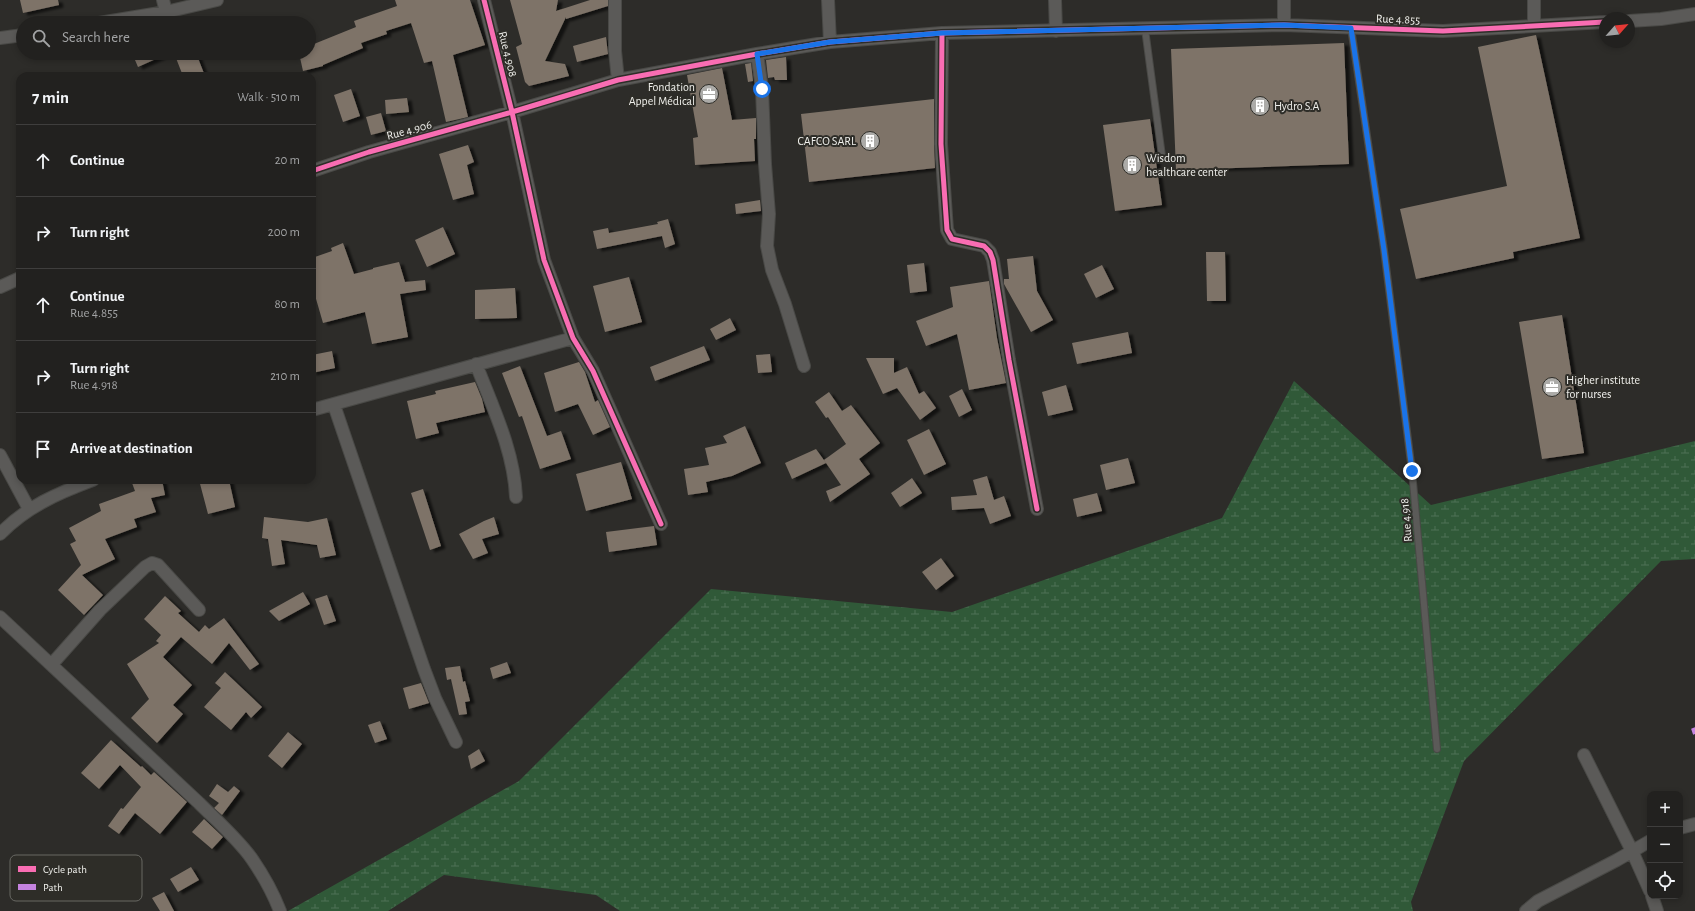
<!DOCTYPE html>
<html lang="en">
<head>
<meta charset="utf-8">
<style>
  :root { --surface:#22211f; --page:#2e2e2c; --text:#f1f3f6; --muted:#a2a3a4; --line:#3f3e3d }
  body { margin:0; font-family:"Alegreya Sans",sans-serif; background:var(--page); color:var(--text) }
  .controls { position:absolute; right:12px; bottom:12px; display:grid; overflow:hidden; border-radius:8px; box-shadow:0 2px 6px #0003 }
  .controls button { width:36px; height:36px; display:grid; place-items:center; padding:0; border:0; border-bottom:1px solid var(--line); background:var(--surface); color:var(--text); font:20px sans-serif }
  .compass { position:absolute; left:1599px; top:12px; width:36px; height:36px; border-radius:50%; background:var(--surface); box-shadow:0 2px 6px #0003; rotate:63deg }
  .stop { position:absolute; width:12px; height:12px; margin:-9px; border:3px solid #1a73e8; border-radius:50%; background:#fff }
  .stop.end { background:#1a73e8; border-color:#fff; box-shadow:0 1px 4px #0008 }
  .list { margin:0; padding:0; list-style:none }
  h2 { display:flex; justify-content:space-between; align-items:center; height:52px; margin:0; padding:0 16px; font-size:17px }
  h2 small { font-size:13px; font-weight:400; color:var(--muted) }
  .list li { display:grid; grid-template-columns:26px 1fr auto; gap:12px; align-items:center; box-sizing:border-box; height:72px; padding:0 16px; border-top:1px solid var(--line) }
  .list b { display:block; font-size:15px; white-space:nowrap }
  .list p { margin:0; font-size:13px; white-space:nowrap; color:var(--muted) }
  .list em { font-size:13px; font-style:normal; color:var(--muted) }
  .icon { flex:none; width:22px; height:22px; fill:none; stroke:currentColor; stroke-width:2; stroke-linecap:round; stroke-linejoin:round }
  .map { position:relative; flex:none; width:1695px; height:911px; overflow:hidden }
  .search { position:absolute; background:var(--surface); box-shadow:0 2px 6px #0003; left:16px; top:16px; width:300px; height:44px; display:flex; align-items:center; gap:10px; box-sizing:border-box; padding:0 14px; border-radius:22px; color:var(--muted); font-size:15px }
  .panel { position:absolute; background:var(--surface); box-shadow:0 2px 6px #0003; left:16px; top:72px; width:300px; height:412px; border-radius:12px }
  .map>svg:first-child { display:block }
  .wetland { fill:url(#wetland-marsh) }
  .building { fill:#7e7368; filter:url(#shadow) }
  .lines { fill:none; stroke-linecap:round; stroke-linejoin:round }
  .service-casing { stroke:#494946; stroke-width:8 }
  .minor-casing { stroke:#494946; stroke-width:14 }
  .service { stroke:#5b5a58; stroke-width:6 }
  .minor { stroke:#5b5a58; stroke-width:12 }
  .quiet { stroke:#c483df; stroke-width:4; stroke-dasharray:8 4; stroke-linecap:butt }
  .cycleway-casing { stroke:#2e2d28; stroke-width:8 }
  .cycleway { stroke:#f96db3; stroke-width:5 }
  .route { stroke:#1a73e8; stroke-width:5 }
  .labels { text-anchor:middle; stroke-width:4; stroke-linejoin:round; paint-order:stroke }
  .street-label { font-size:12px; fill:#f0f0ec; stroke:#2e2d28 }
  .poi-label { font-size:12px; fill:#f0f0ec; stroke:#2e2d28; text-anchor:start }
  .key { fill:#2e2d28; stroke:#686863; stroke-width:1 }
  .key-label { font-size:11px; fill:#f0f0ec }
</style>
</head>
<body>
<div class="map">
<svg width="1695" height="911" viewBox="0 0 1695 911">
  <defs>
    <pattern id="wetland-marsh" width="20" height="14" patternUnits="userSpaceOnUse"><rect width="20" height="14" fill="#305938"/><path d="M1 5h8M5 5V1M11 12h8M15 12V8" fill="none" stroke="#4e7155"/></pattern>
    <filter id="shadow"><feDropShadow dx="4.5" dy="2.5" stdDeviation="1" flood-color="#0009"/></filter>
  </defs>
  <rect width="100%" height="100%" fill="#2d2c29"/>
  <path class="wetland" d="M1294,381L1431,505L1695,441V559L1661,561L1464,761L1411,902L1413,911H620L596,895L444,875L388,911H288L519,781L711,589L952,612L1222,518Z"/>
  <path class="building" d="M20,0H58L59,5L23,13Z
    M395,0H470L485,45L453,55L468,117L446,122L432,61L424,63L411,23L386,31L387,34L361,43L363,48L323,65V66L303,71L299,53H309V46L356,27L354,21L397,6Z
    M510,0H558L556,11L590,0H608V6L566,19V17L545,61L565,64L569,76L529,86L525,82L516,47L522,44Z
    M1536,35L1580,238L1513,252L1514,258L1416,279L1400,209L1507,186L1478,47Z
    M606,37L608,54L577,62L573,46Z
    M1344,43L1349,164L1176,170L1171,49Z
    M132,53H169L138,67Z
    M174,53H196L205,76H183Z
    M786,57L787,80H775L774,77L768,78L766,60Z
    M751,63L753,81L748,82L745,64Z
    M722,68L732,120L756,118V139H754L755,161L695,165L693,138L698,137L687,75Z
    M351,89L360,116L343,122L334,95Z
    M407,98L409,112L386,114L385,100Z
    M934,99V144L935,168L809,182L801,114Z
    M381,113L386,131L371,135L366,117Z
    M1150,119L1162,205L1115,211L1103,125Z
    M468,145L474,162L467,165L474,194L453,200L439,154Z
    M760,200L761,211L736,214L735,204Z
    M668,219L675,244L665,248L662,236L597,249L593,231L608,228L609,233L658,224L657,222Z
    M443,227L455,254L427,267L415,240Z
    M343,243L354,274L373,269V268L399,262L405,282L425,280L426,290L400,294L408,337L372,344L365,312L323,323L312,285V258L332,251L331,248Z
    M1206,252H1225L1226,301H1207Z
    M1033,256L1037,291L1053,320L1031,332L1004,284V279H1009L1007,259Z
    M924,263L927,291L910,293L907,265Z
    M1102,265L1114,289L1096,298L1084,274Z
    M629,277L642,322L605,332L593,286Z
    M989,281L997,338L1006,383L969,390L957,334L926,346L916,321L953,307L950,287Z
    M515,288L517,318L475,319V290Z
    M1562,315L1584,453L1542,459L1519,322Z
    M730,318L736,330L716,340L710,329Z
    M1128,332L1132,353L1077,364L1072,343Z
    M704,346L710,360L655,381L650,367Z
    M332,351L335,368L312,373V355Z
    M770,354L772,372L758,373L756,355Z
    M866,358H894V373L907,367L919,394L924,391L936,408L920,420L897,388L883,394Z
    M579,362L585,372L595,402L598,400L610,427L593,435L578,404L555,412L544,373Z
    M520,366L547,436L561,431L571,459L540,469L522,416L519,417L502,373Z
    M475,382L482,399L485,412L436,423L439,433L416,439L407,401L436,394L435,391Z
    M1066,385L1073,410L1048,416L1042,392Z
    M962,389L972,410L959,417L949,396Z
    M829,392L842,411L851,405L880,443L859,459L870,474L830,502L826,491L841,485L824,460L846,444L828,417L826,418L815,402Z
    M745,426L761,463L732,476L706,482L708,492L688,495L684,469L709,465L705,448L727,443L723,436Z
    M929,429L946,464L924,475L907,440Z
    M816,449L826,463L792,479L785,463Z
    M1128,458L1135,483L1106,490L1100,465Z
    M621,462L632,499L586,511L576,474Z
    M987,476L994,500L1004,496L1011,516L990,524L984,508L952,510L951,497L977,495L973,480Z
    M912,478L922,493L900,507L891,493Z
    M141,480H162L165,495L151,498L156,512L134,519L137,527L105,539L115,559L82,575L103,595L84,615L58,590L81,565L70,544L76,541L69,528L101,511L99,504L135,491L132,483Z
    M199,480H229L235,507L208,514Z
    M423,489L441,546L430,550L411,493Z
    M1097,493L1102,511L1077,517L1073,499Z
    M264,517L308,522L327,518L336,555L320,558L317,545L281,540L285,564L272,566L268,539L262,538Z
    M494,517L499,534L482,539L488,553L473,559L459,534L484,521Z
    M654,526L657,545L609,552L606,532Z
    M941,558L954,576L936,590L922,572Z
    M303,592L310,604L279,621L269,611Z
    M327,595L336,621L324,625L315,599Z
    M165,596L181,611L178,613L199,632L205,625L209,629L224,618L259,664L250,670L229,643L212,664L181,637L163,657L192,685L173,705L183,714L157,743L131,718L149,699L127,664L159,643L156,641L161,635L144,619Z
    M507,662L511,673L493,679L490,668Z
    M460,666L463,682L465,681L470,701L465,702L467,714L459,715L451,679L447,680L445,668Z
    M225,672L262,707L251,718L246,712L231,730L204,707L221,688L215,683Z
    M421,683L429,703L409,709L403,688Z
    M380,721L387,739L375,743L368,725Z
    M288,732L302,744L282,768L268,756Z
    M111,740L141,767L142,766L151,775L154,772L187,802L160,834L135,813L119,834L108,826L121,808L123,809L141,787L120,765L99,789L81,773Z
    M479,749L485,761L471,769L468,756Z
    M217,784L228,792L234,786L240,791L222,815L214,808L219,803L209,796Z
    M204,819L223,837L212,849L192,832Z
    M191,867L199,880L178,892L170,879Z
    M164,892L174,911H160L152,898Z"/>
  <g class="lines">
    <defs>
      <path id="service" d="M1351,28L1384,250L1412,471L1437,749
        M1145,29L1162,156"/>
      <path id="minor" d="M163,0L166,12
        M484,0L512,112L544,260L573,338L593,371L661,524
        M615,0V51L618,80
        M828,0L830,42
        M1055,0L1056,31
        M1284,0V25
        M1534,0V26
        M1629,21L1661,19L1695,14
        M99,23L166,12L217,0
        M942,33L941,144L947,230L952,239L984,246L990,252L993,260L1009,360L1037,509
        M0,38L23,35
        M757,54L762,89L765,164L769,214L767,246L772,270L785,304L804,366
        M312,171L369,152L512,112L618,80L757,54L830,42L942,33L1284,25L1443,31L1605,22
        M0,287L20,278
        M476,364C493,408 514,451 516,497
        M334,405L424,669L435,698L456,742
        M312,410L573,338
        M0,455L29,509
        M0,534C26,507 58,493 93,480
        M0,617L199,803C216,820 238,839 252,859C263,875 273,893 280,911
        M52,664L100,610L145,567L152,563L158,565L199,610
        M1584,755L1632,851L1650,891
        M1680,828L1695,824
        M1652,896L1657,911
        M1526,911L1538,901L1617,860L1650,841"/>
    </defs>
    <use href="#service" class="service-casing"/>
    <use href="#minor" class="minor-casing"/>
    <use href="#service" class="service"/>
    <use href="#minor" class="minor"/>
    <path class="quiet" d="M1693,728L1695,734"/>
    <defs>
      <path id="cycleway" d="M484,0L512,112L544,260L573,338L593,371L661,524
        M942,33L941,144L947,230L952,239L984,246L990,252L993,260L1009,360L1037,509
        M312,171L369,152L512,112L618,80L757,54L830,42L942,33L1284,25L1443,31L1605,22"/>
    </defs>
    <use href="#cycleway" class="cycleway-casing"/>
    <use href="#cycleway" class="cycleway"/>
  </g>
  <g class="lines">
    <path class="route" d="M762,89L757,54L830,42L942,33L1284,25L1351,28L1384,250L1412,471"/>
  </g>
  <defs>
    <symbol id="office-disc" viewBox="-11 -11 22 22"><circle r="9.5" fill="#acaba8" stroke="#2e2d28"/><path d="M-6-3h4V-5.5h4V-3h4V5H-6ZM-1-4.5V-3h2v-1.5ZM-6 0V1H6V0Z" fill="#fff"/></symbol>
    <symbol id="building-disc" viewBox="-11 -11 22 22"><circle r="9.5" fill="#acaba8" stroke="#2e2d28"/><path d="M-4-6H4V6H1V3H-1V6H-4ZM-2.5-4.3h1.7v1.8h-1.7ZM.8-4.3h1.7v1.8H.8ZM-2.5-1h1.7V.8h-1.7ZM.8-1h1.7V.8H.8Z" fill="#fff"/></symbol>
  </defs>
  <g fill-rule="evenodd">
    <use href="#office-disc" x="698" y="83" width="22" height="22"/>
    <use href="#building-disc" x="1249" y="95" width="22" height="22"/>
    <use href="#building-disc" x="859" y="130" width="22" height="22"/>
    <use href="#building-disc" x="1121" y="154" width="22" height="22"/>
    <use href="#office-disc" x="1541" y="376" width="22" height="22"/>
  </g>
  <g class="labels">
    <g class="street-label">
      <text transform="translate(1398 19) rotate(2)" y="4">Rue 4.855</text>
      <text transform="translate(508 54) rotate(76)" y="4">Rue 4.908</text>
      <text transform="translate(409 130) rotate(-15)" y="4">Rue 4.906</text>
      <text transform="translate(1406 520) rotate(-95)" y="4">Rue 4.918</text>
    </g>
    <g class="poi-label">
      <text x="695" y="91" text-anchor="end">Fondation<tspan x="695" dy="14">Appel Médical</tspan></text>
      <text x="1274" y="110">Hydro S.A</text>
      <text x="856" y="145" text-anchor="end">CAFCO SARL</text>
      <text x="1146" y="162">Wisdom<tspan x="1146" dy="14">healthcare center</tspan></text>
      <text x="1566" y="384">Higher institute<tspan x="1566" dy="14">for nurses</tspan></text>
    </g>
  </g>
  <rect x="10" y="855" width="132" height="46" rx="6" class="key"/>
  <rect x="18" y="866" width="18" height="6" fill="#f96db3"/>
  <rect x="18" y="884" width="18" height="6" fill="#c483df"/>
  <g class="key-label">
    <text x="43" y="873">Cycle path</text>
    <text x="43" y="891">Path</text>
  </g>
</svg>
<div class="controls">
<button>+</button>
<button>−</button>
<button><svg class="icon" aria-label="locate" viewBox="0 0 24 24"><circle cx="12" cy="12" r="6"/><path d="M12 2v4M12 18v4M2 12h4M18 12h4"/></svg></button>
</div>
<svg class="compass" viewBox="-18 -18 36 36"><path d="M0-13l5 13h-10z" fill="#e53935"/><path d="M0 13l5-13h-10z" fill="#a2a3a4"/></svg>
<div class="stop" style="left:762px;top:89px"></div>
<div class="stop end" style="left:1412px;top:471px"></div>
<div class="search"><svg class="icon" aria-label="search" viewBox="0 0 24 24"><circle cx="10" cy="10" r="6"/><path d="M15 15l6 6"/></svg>Search here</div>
<section class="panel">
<h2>7 min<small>Walk · 510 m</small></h2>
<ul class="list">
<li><svg class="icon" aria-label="ahead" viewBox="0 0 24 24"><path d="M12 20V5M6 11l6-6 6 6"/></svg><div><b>Continue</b></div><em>20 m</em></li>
<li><svg class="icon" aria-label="right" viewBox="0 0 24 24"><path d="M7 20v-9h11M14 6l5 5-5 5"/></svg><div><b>Turn right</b></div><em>200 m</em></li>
<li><svg class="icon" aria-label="ahead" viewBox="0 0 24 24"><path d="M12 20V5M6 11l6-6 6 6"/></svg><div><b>Continue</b><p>Rue 4.855</p></div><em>80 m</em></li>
<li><svg class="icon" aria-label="right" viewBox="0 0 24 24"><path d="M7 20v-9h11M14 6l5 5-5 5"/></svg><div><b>Turn right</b><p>Rue 4.918</p></div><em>210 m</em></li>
<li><svg class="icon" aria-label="arrive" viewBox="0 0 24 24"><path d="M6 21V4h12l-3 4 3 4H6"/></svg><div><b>Arrive at destination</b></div></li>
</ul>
</section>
</div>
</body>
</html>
